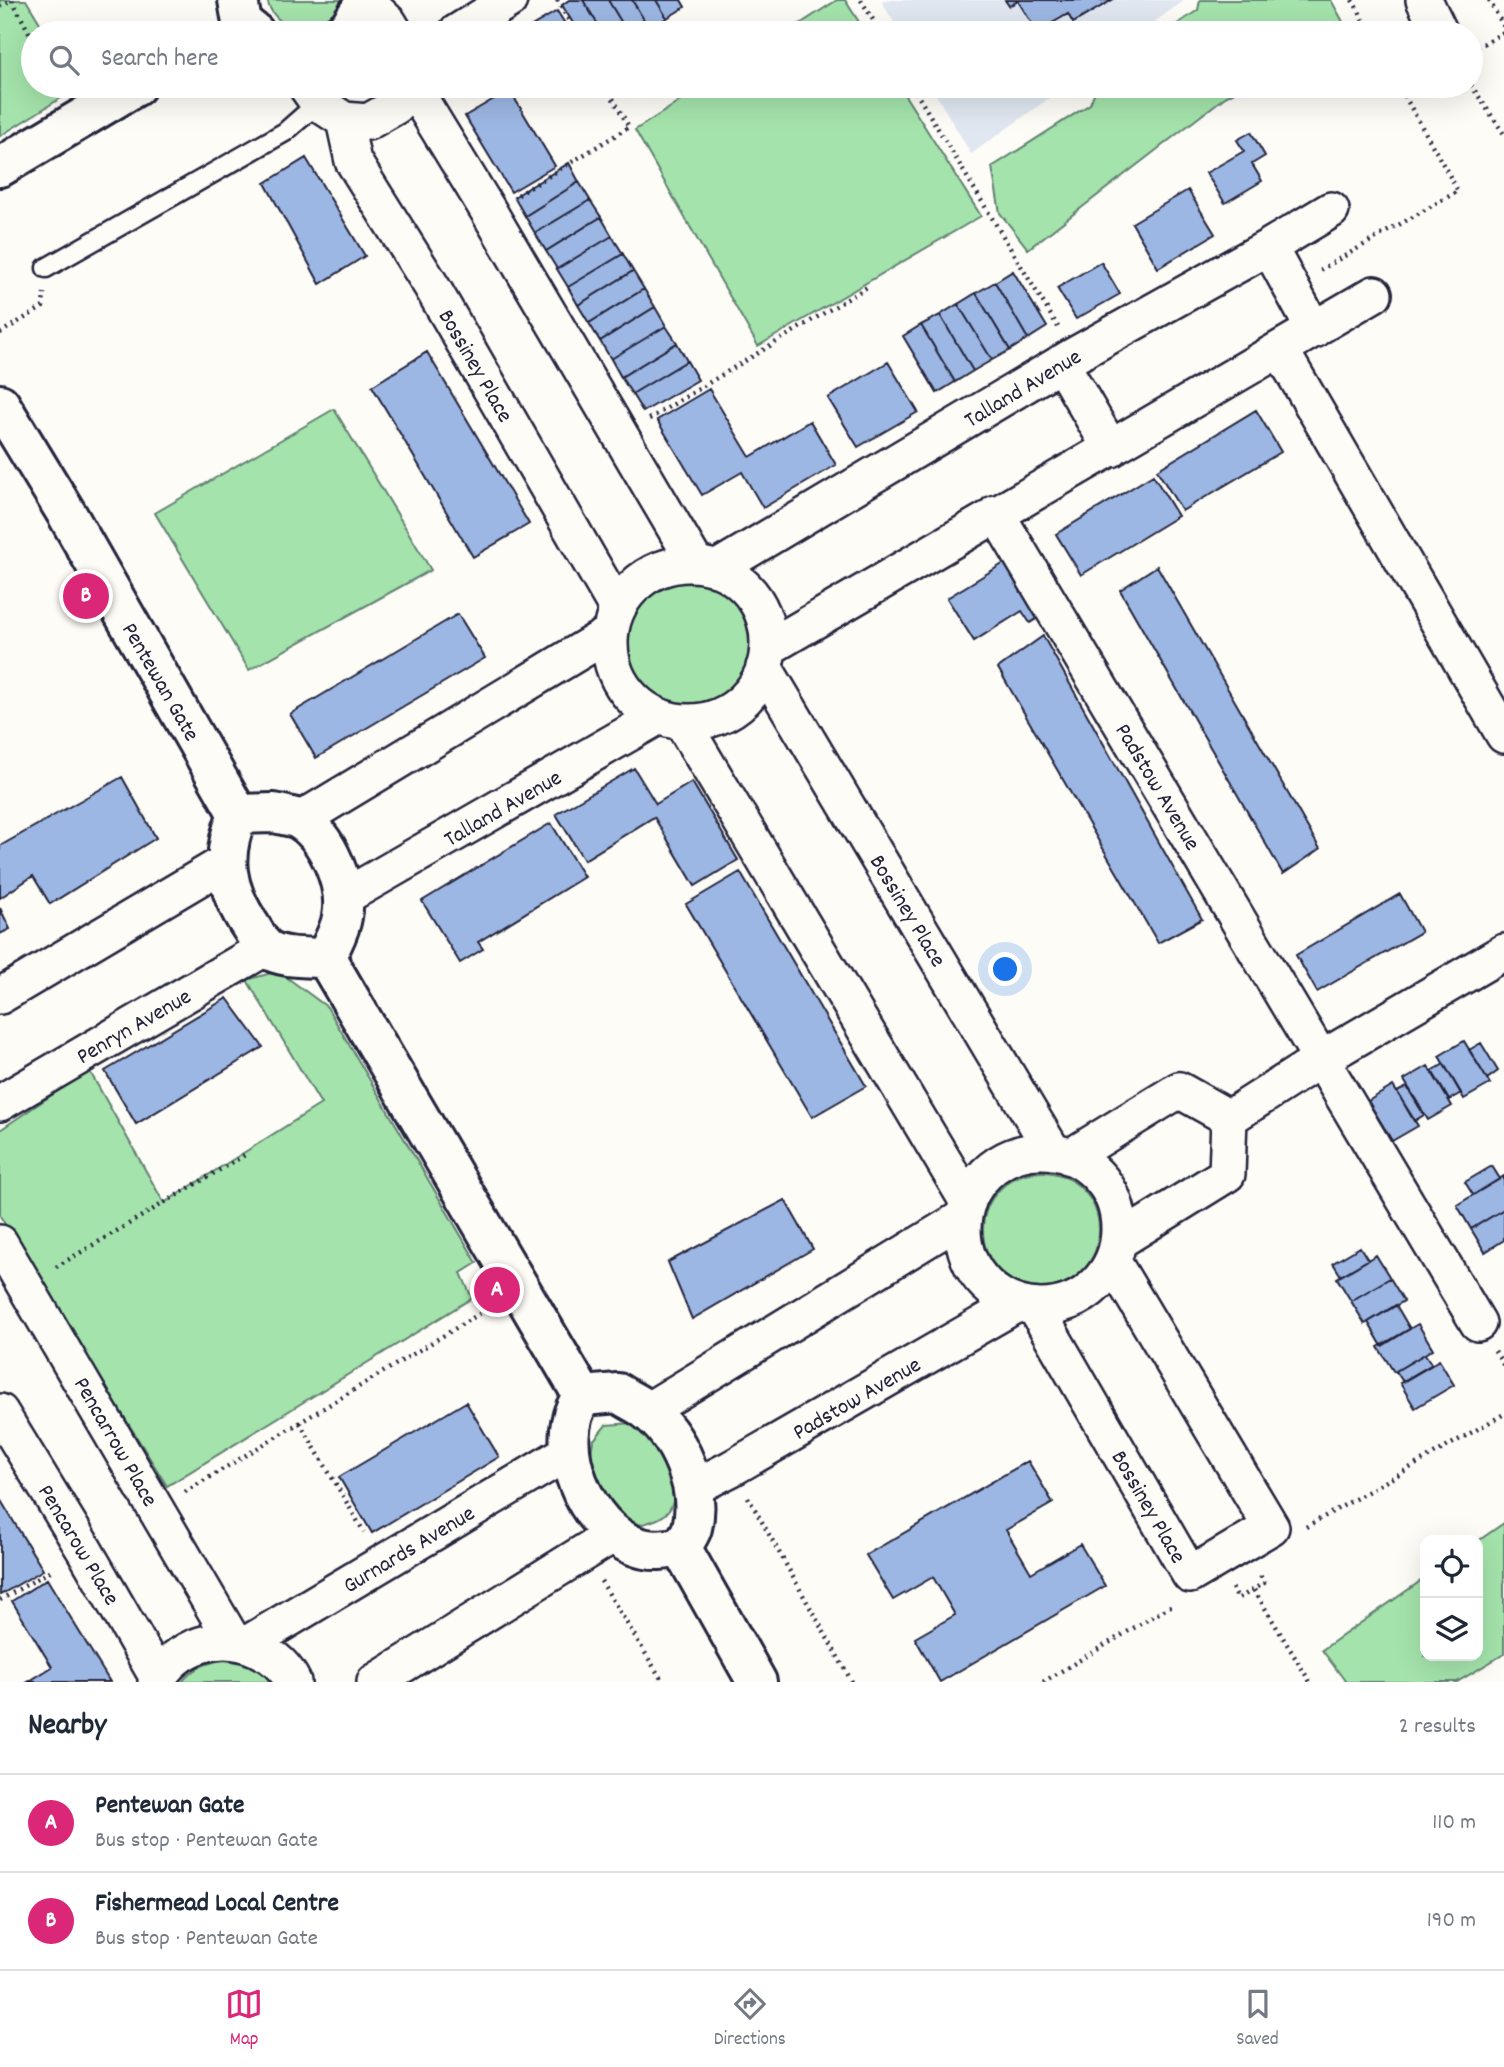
<!DOCTYPE html>
<html lang="en">
<head>
<meta charset="utf-8">
<style>
  :root { --surface:#fff; --page:#f2f2f3; --text:#1f2937; --muted:#747a83; --line:#e0e1e3; --accent:#db2777 }
  body { margin:0; font-family:Dekko,sans-serif; background:var(--page); color:var(--text) }
  .controls { position:absolute; right:21px; bottom:21px; display:grid; overflow:hidden; border-radius:14px; box-shadow:0 7px 28px #0002 }
  .controls button { width:63px; height:63px; display:grid; place-items:center; padding:0; border:0; border-bottom:2px solid var(--line); background:var(--surface); color:var(--text); font:35px sans-serif }
  .you { position:absolute; left:1006px; top:970px; width:24px; height:24px; margin:-18px; border:5px solid #fff; border-radius:50%; background:#1a73e8; box-shadow:0 0 0 10px #1a73e833 }
  .badge { display:grid; place-items:center; width:46px; height:46px; border-radius:50%; background:var(--accent); color:#fff; font-size:23px; font-weight:700 }
  .pin { position:absolute; translate:-50% -50%; border:4px solid #fff; box-shadow:0 2px 7px #0006 }
  .list { margin:0; padding:0; list-style:none }
  h2 { display:flex; justify-content:space-between; align-items:center; height:91px; margin:0; padding:0 28px; font-size:30px }
  h2 small { font-size:23px; font-weight:400; color:var(--muted) }
  .list li { display:grid; grid-template-columns:46px 1fr auto; gap:21px; align-items:center; box-sizing:border-box; height:98px; padding:0 28px; border-top:2px solid var(--line) }
  .list b { display:block; font-size:26px; white-space:nowrap }
  .list p { margin:0; font-size:23px; white-space:nowrap; color:var(--muted) }
  .list em { font-size:23px; font-style:normal; color:var(--muted) }
  .icon { flex:none; width:38px; height:38px; fill:none; stroke:currentColor; stroke-width:2; stroke-linecap:round; stroke-linejoin:round }
  .map { position:relative; flex:none; width:1504px; height:1682px; overflow:hidden }
  .search { position:absolute; background:var(--surface); box-shadow:0 7px 28px #0002; left:21px; right:21px; top:21px; height:77px; display:flex; align-items:center; gap:18px; box-sizing:border-box; padding:0 24px; border-radius:38px; color:var(--muted); font-size:26px }
  .sheet { height:287px; background:var(--surface) }
  nav { display:flex; justify-content:space-around; align-items:center; box-sizing:border-box; height:98px; border-top:2px solid var(--line); background:var(--surface); font-size:19px; color:var(--muted) }
  nav a { display:grid; justify-items:center; gap:4px }
  nav .on { color:var(--accent) }
  .map>svg:first-child { display:block }
  .built { fill:#e0e7f1 }
  .green { fill:#a4e3ab; stroke:#638273; stroke-width:2 }
  .building { fill:#9cb7e3; stroke:#22223b; stroke-width:2 }
  .lines { fill:none; stroke-linecap:round; stroke-linejoin:round }
  .lane-casing { stroke:#22223b; stroke-width:23 }
  .street-casing { stroke:#22223b; stroke-width:40 }
  .secondary-casing { stroke:#22223b; stroke-width:44 }
  .path { stroke:#22223b; stroke-width:4.5; stroke-dasharray:2 5; stroke-linecap:butt }
  .lane { stroke:#fdfcf7; stroke-width:18 }
  .street { stroke:#fdfcf7; stroke-width:35 }
  .secondary { stroke:#fdfcf7; stroke-width:38 }
  .labels { text-anchor:middle; stroke-width:6; stroke-linejoin:round; paint-order:stroke }
  .street-label { font-size:23px; fill:#22223b; stroke:#fdfcf7 }
</style>
</head>
<body>
<div class="map">
<svg width="1504" height="1682" viewBox="0 0 1504 1682">
  <rect width="100%" height="100%" fill="#fdfcf7"/>
  <filter id="ink" filterUnits="userSpaceOnUse"><feTurbulence type="fractalNoise" baseFrequency=".0143" numOctaves="2"/><feDisplacementMap in="SourceGraphic" scale="14" xChannelSelector="R" yChannelSelector="G"/><feConvolveMatrix kernelMatrix="1 2 1 2 8 2 1 2 1" color-interpolation-filters="sRGB"/></filter>
  <g filter="url(#ink)">
    <path class="built" d="M881,0H1185L1139,33H900Z
      M931,86H1066L971,154Z"/>
    <path class="green" d="M0,0H26L46,33H33V86H76L77,88L0,136Z
      M267,0H344C332,37 277,39 267,0Z
      M837,0H845L866,33H786Z
      M1200,0H1331L1347,29L1339,33H1164L1198,10Z
      M704,86H899L981,216L758,346L635,130Z
      M1097,86H1245L1225,97L1028,249L1000,213L992,167L1090,104Z
      M334,409L431,570L249,670L155,513Z
      M621 644a64 64 0 1 1 128 0a64 64 0 1 1-128 0Z
      M278,971L327,1007L477,1263L461,1273L472,1298L167,1486L0,1216V1130L89,1070L164,1203L321,1104L247,980Z
      M983 1230a58 58 0 1 1 116 0a58 58 0 1 1-116 0Z
      M633,1423L652,1438L678,1482C672,1513 669,1517 639,1525L620,1516L598,1491L589,1466L593,1441L606,1425Z
      M1504,1523V1654L1457,1682H1346L1322,1650L1425,1578V1656H1478V1541Z
      M223,1660C244,1662 257,1667 272,1682H182C193,1668 206,1663 223,1660Z"/>
    <path class="building" d="M569,0H583L603,33H579L562,5Z
      M583,0H608L628,33H603Z
      M608,0H632L649,28L641,33H628Z
      M632,0H656L667,18L649,28Z
      M656,0H681L685,7L667,18Z
      M1005,0H1112L1073,23L1068,14L1037,32L1018,1L1009,6Z
      M557,11L571,33H520Z
      M492,86H537L515,99L555,166L511,192L465,116L499,96Z
      M1251,132L1265,156L1252,164L1262,181L1225,203L1206,173L1244,151L1237,140Z
      M306,158L365,256L320,284L265,183Z
      M569,163L579,182L525,216L514,197Z
      M579,182L590,200L535,233L525,216Z
      M1188,190L1215,234L1158,268L1132,223Z
      M590,200L601,217L546,251L535,233Z
      M601,217L612,236L557,269L546,251Z
      M612,236L623,254L568,287L557,269Z
      M623,254L633,271L578,305L568,287Z
      M1101,262L1120,294L1076,319L1057,288Z
      M633,271L644,289L589,323L578,305Z
      M1013,271L1047,327L1028,339L995,282Z
      M995,282L1028,339L1010,350L976,293Z
      M644,289L655,307L600,341L589,323Z
      M976,293L1010,350L992,360L958,304Z
      M958,304L992,360L973,371L940,315Z
      M655,307L666,326L611,359L600,341Z
      M940,315L973,371L955,382L921,325Z
      M921,325L955,382L937,393L903,336Z
      M666,326L677,343L621,377L611,359Z
      M677,343L687,361L632,394L621,377Z
      M427,352L529,524L473,557L372,386Z
      M687,361L698,380L643,412L632,394Z
      M888,362L918,412L858,447L828,398Z
      M709,389L750,457L810,421L836,465L763,508L742,472L702,495L657,420Z
      M1256,410L1281,452L1182,511L1157,470Z
      M1153,475L1178,516L1081,575L1056,534Z
      M1014,557L1048,612L1030,623L1022,611L974,641L947,598Z
      M1157,566L1320,849L1283,874L1120,590Z
      M458,614L485,658L316,758L290,714Z
      M1043,636L1202,919L1158,943L998,668Z
      M634,768L656,804L692,782L738,860L695,886L654,817L584,860L556,814Z
      M122,777L156,838L50,904L33,876L0,898V846Z
      M551,823L584,877L478,942L483,949L460,963L422,901Z
      M740,872L866,1086L812,1117L686,904Z
      M1400,894L1421,932L1317,992L1296,955Z
      M0,908L10,929L0,934Z
      M227,998L263,1047L136,1124L105,1071Z
      M1464,1041L1490,1084L1464,1099L1439,1056Z
      M1481,1043L1498,1071L1487,1079L1469,1050Z
      M1444,1064L1461,1093L1449,1100L1432,1071Z
      M1428,1066L1452,1106L1428,1120L1404,1080Z
      M1393,1086L1418,1126L1392,1141L1368,1101Z
      M1407,1087L1424,1115L1414,1121L1397,1092Z
      M1492,1166L1500,1179L1473,1195L1465,1182Z
      M1504,1176V1209L1471,1229L1457,1205Z
      M785,1200L813,1249L692,1319L668,1262Z
      M1504,1209V1240L1485,1252L1471,1229Z
      M1360,1247L1368,1260L1341,1276L1333,1263Z
      M1376,1255L1390,1278L1351,1301L1337,1278Z
      M1390,1278L1404,1301L1365,1324L1351,1301Z
      M1396,1305L1410,1329L1382,1346L1368,1322Z
      M1418,1324L1433,1349L1394,1372L1378,1347Z
      M1425,1354L1432,1365L1403,1382L1396,1371Z
      M1439,1360L1454,1385L1415,1408L1400,1383Z
      M466,1402L499,1457L372,1533L339,1477Z
      M1028,1461L1053,1503L1006,1530L1031,1573L1080,1544L1105,1586L940,1682L915,1638L955,1615L933,1577L893,1600L866,1555Z
      M0,1499L43,1570L0,1595Z
      M47,1579L110,1682H28L52,1667L12,1601Z"/>
    <g class="lines">
      <defs>
        <path id="lane" d="M46,268L285,132L318,103"/>
        <path id="street" d="M1424,0L1440,33
          M367,2L389,23L395,33
          M456,33L509,0
          M306,86L318,103L344,120L368,122L396,106L409,86
          M412,86L489,212L696,564
          M344,120L353,161L432,287L617,608
          M1269,247L1314,330
          M1280,349L1504,735
          M1061,363L1111,449
          M996,513L1478,1323
          M610 643a79 79 0 1 1 158 0a79 79 0 1 1-158 0Z
          M716,569L1075,355L1269,247L1331,210
          M768,648C970,529 1173,413 1374,294
          M764,667L1053,1152
          M682,722L968,1202
          M300,820L610,633
          M344,897L659,716
          M0,996L226,862
          M0,1103L265,948
          M1229,1118L1321,1059L1504,952
          M963 1229a78 78 0 1 1 156 0a78 78 0 1 1-156 0Z
          M1070,1157L1179,1090L1229,1118
          M1119,1241L1227,1174L1229,1118
          M0,1243L233,1641
          M1035,1307L1190,1575L1271,1527L1113,1262
          M647,1411L964,1217
          M0,1412L85,1551L158,1678
          M693,1488L732,1468L1017,1304
          M247,1644L570,1451
          M156,1682C176,1645 221,1631 258,1649C273,1656 286,1667 293,1682
          M375,1682L614,1534"/>
        <path id="secondary" d="M238,0L242,23L255,33
          M341,33L347,30L367,0
          M0,167L136,86
          M0,404L68,516L238,814
          M274,813C282,815 293,816 300,820C328,837 348,886 342,917C340,931 331,945 326,958C307,957 283,959 267,949C260,944 255,933 251,927C225,888 220,857 238,814Z
          M326,958L583,1396
          M618,1393C627,1399 638,1404 646,1410C679,1435 702,1488 692,1528C690,1535 685,1541 681,1547C666,1550 652,1552 638,1547C586,1531 548,1441 583,1396Z
          M681,1547L757,1682"/>
      </defs>
      <use href="#lane" class="lane-casing"/>
      <use href="#street" class="street-casing"/>
      <use href="#secondary" class="secondary-casing"/>
      <path class="path" d="M12,0L33,40
        M557,0L576,33
        M861,0L881,33
        M1352,0L1359,11L1368,33
        M1489,0L1504,27
        M0,6L12,0
        M1471,51L1504,32
        M1471,85L1504,134
        M912,86L1058,327
        M518,195L629,127L606,86
        M1320,270L1458,191L1399,86
        M0,333L43,307L44,293
        M649,419L867,287
        M56,1267L248,1153
        M1495,1351L1504,1366
        M300,1423L364,1532
        M185,1492L489,1308
        M748,1497L852,1682
        M1306,1527L1504,1414
        M601,1581L663,1682
        M1232,1588L1238,1599L1264,1583L1259,1573
        M1254,1590L1310,1682
        M0,1600L54,1569
        M1043,1682L1174,1604"/>
      <use href="#lane" class="lane"/>
      <use href="#street" class="street"/>
      <use href="#secondary" class="secondary"/>
    </g>
  </g>
  <g class="labels">
    <g class="street-label">
      <text transform="translate(477 365) rotate(60)" y="8">Bossiney Place</text>
      <text transform="translate(1022 387) rotate(-31)" y="8">Talland Avenue</text>
      <text transform="translate(162 681) rotate(60)" y="8">Pentewan Gate</text>
      <text transform="translate(1159 786) rotate(59)" y="8">Padstow Avenue</text>
      <text transform="translate(502 807) rotate(-30)" y="8">Talland Avenue</text>
      <text transform="translate(909 910) rotate(59)" y="8">Bossiney Place</text>
      <text transform="translate(133 1025) rotate(-30)" y="8">Penryn Avenue</text>
      <text transform="translate(856 1397) rotate(-30)" y="8">Padstow Avenue</text>
      <text transform="translate(117 1441) rotate(60)" y="8">Pencarrow Place</text>
      <text transform="translate(1150 1506) rotate(60)" y="8">Bossiney Place</text>
      <text transform="translate(80 1544) rotate(59)" y="8">Pencarow Place</text>
      <text transform="translate(408 1548) rotate(-31)" y="8">Gurnards Avenue</text>
    </g>
  </g>
</svg>
<div class="controls">
<button><svg class="icon" aria-label="locate" viewBox="0 0 24 24"><circle cx="12" cy="12" r="6"/><path d="M12 2v4M12 18v4M2 12h4M18 12h4"/></svg></button>
<button><svg class="icon" aria-label="layers" viewBox="0 0 24 24"><path d="M12 4l9 5-9 5-9-5zM3 14l9 5 9-5"/></svg></button>
</div>
<div class="you"></div>
<div class="pin badge" style="left:497px;top:1290px">A</div>
<div class="pin badge" style="left:86px;top:596px">B</div>
<div class="search"><svg class="icon" aria-label="search" viewBox="0 0 24 24"><circle cx="10" cy="10" r="6"/><path d="M15 15l6 6"/></svg>Search here</div>
</div>
<section class="sheet">
<h2>Nearby<small>2 results</small></h2>
<ul class="list">
<li><span class="badge">A</span><div><b>Pentewan Gate</b><p>Bus stop · Pentewan Gate</p></div><em>110 m</em></li>
<li><span class="badge">B</span><div><b>Fishermead Local Centre</b><p>Bus stop · Pentewan Gate</p></div><em>190 m</em></li>
</ul>
</section>
<nav>
<a class="on"><svg class="icon" aria-label="map" viewBox="0 0 24 24"><path d="M3 6l6-2 6 2 6-2v14l-6 2-6-2-6 2zM9 4v14M15 6v14"/></svg>Map</a>
<a><svg class="icon" aria-label="directions" viewBox="0 0 24 24"><path d="M12 3l9 9-9 9-9-9zM9 14v-3h6M13 9l2 2-2 2"/></svg>Directions</a>
<a><svg class="icon" aria-label="saved" viewBox="0 0 24 24"><path d="M7 4h10v16l-5-4-5 4z"/></svg>Saved</a>
</nav>
</body>
</html>
